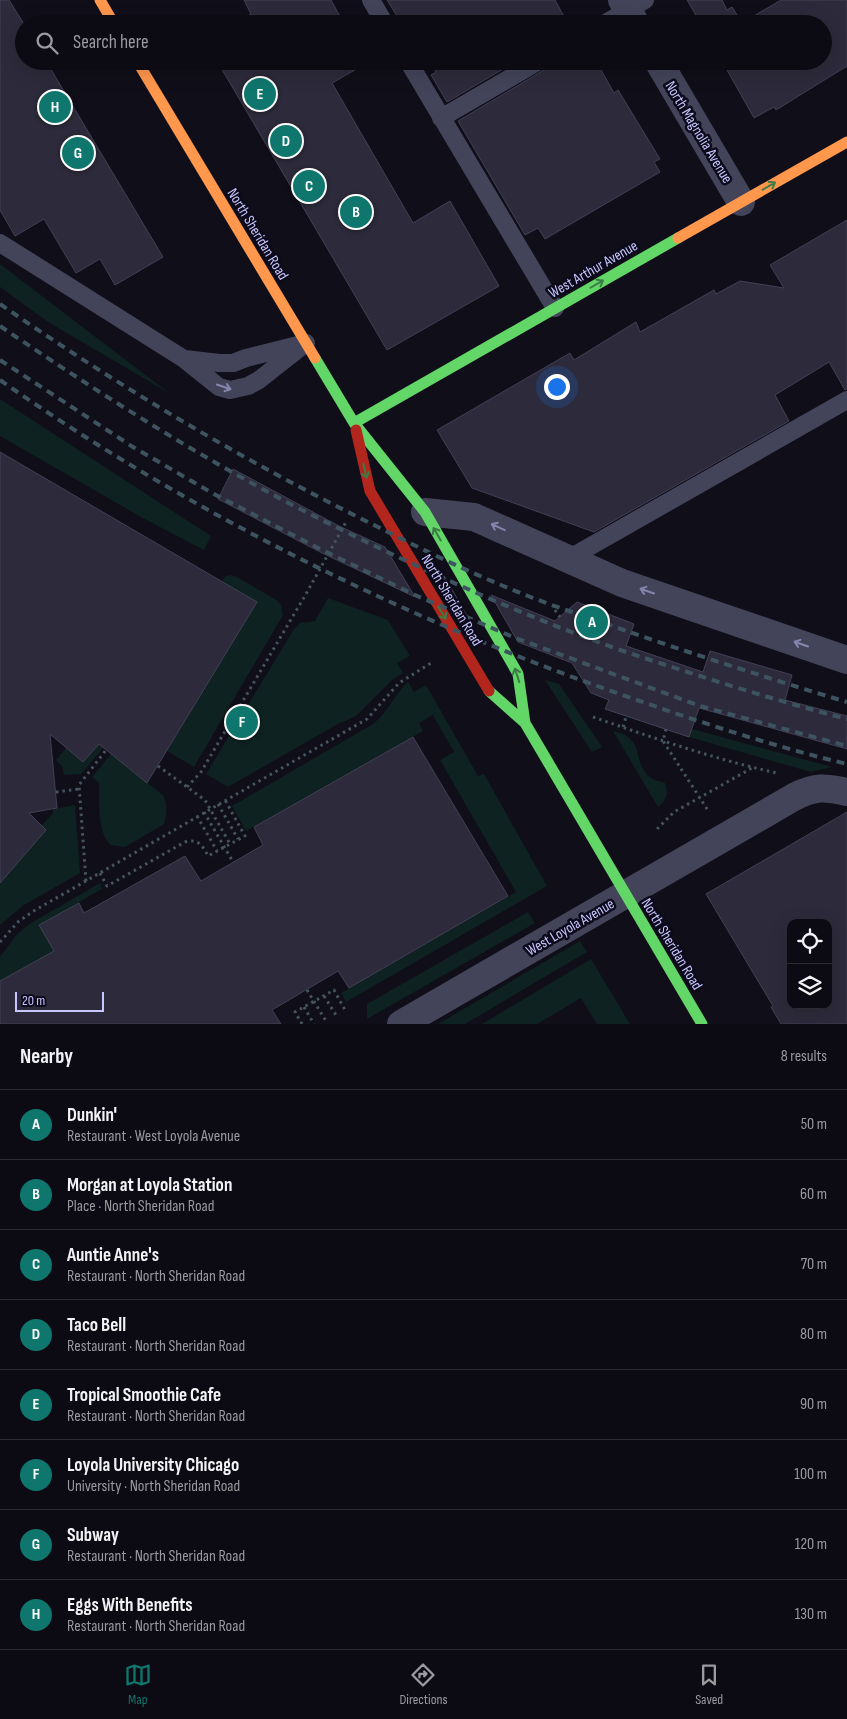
<!DOCTYPE html>
<html lang="en">
<head>
<meta charset="utf-8">
<style>
  :root { --surface:#0c0a12; --page:#15131b; --text:#f1f3f6; --muted:#9a9a9f; --line:#2c2b32; --accent:#0f766e }
  body { margin:0; font-family:"Sofia Sans Condensed",sans-serif; background:var(--page); color:var(--text) }
  .controls { position:absolute; right:15px; bottom:15px; display:grid; overflow:hidden; border-radius:10px; box-shadow:0 5px 20px #0002 }
  .controls button { width:45px; height:45px; display:grid; place-items:center; padding:0; border:0; border-bottom:1px solid var(--line); background:var(--surface); color:var(--text); font:25px sans-serif }
  .scale { position:absolute; left:15px; bottom:12px; width:89px; box-sizing:border-box; padding-left:5px; border:2px solid #c8c6fe; border-top:0; font-size:14px; line-height:18px; white-space:nowrap; color:#c8c6fe; -webkit-text-stroke:4px #0d0b1b; paint-order:stroke }
  .you { position:absolute; left:556px; top:386px; width:18px; height:18px; margin:-12px; border:4px solid #fff; border-radius:50%; background:#1a73e8; box-shadow:0 0 0 8px #1a73e833 }
  .badge { display:grid; place-items:center; width:32px; height:32px; border-radius:50%; background:var(--accent); color:#fff; font-size:16px; font-weight:700 }
  .pin { position:absolute; translate:-50% -50%; border:2px solid #fff; box-shadow:0 1px 5px #0006 }
  .list { margin:0; padding:0; list-style:none }
  h2 { display:flex; justify-content:space-between; align-items:center; height:65px; margin:0; padding:0 20px; font-size:21px }
  h2 small { font-size:16px; font-weight:400; color:var(--muted) }
  .list li { display:grid; grid-template-columns:32px 1fr auto; gap:15px; align-items:center; box-sizing:border-box; height:70px; padding:0 20px; border-top:1px solid var(--line) }
  .list b { display:block; font-size:19px; white-space:nowrap }
  .list p { margin:0; font-size:16px; white-space:nowrap; color:var(--muted) }
  .list em { font-size:16px; font-style:normal; color:var(--muted) }
  .icon { flex:none; width:28px; height:28px; fill:none; stroke:currentColor; stroke-width:2; stroke-linecap:round; stroke-linejoin:round }
  .map { position:relative; flex:none; width:847px; height:1024px; overflow:hidden }
  .search { position:absolute; background:var(--surface); box-shadow:0 5px 20px #0002; left:15px; right:15px; top:15px; height:55px; display:flex; align-items:center; gap:12px; box-sizing:border-box; padding:0 18px; border-radius:28px; color:var(--muted); font-size:19px }
  .sheet { height:625px; background:var(--surface) }
  nav { display:flex; justify-content:space-around; align-items:center; box-sizing:border-box; height:70px; border-top:1px solid var(--line); background:var(--surface); font-size:14px; color:var(--muted) }
  nav a { display:grid; justify-items:center; gap:2px }
  nav .on { color:var(--accent) }
  .map>svg:first-child { display:block }
  .green { fill:#0e2221 }
  .building { fill:#2d2b3b; stroke:#424056; fill-rule:evenodd }
  .lines { fill:none; stroke-linecap:round; stroke-linejoin:round }
  .path { stroke:#45545f; stroke-width:3; stroke-dasharray:2.5 4; stroke-linecap:butt }
  .lane { stroke:#434459; stroke-width:18 }
  .street { stroke:#434459; stroke-width:28 }
  .fast { stroke:#63d668; stroke-width:11 }
  .slow { stroke:#ff974d; stroke-width:11 }
  .jam { stroke:#b3261e; stroke-width:11 }
  .rail { stroke:#3d5460; stroke-width:4; stroke-dasharray:8 6; stroke-linecap:butt }
  .oneway { stroke:#3c7b45 }
  .oneway2 { stroke:#8685ac }
  .labels { text-anchor:middle; stroke-width:5; stroke-linejoin:round; paint-order:stroke }
  .street-label { font-size:15px; fill:#c8c6fe; stroke:#0d0b1b }
</style>
</head>
<body>
<div class="map">
<svg width="847" height="1024" viewBox="0 0 847 1024">
  <rect width="100%" height="100%" fill="#100e18"/>
  <path class="green" d="M0,264L169,393L48,322L0,287Z
    M0,399L211,536L204,550L141,517L0,436Z
    M230,575L237,577L278,601L281,605L283,615L194,767L167,751L257,602L222,581L225,577Z
    M328,598L388,620L410,656L397,663L403,673L392,680L356,716L336,725L228,787L206,774L294,629L300,623L315,621Z
    M545,680L559,684L602,747L592,752Z
    M408,682L414,692L426,685L478,776L484,774L547,886L346,1002L341,993L516,892L440,760L454,752L433,715L419,723L423,731L246,831L232,806L373,724C388,712 394,695 408,682Z
    M692,729L832,767L811,772L689,737Z
    M613,731C647,738 631,762 650,777C654,781 660,781 665,783C669,792 666,801 658,807Z
    M99,744L103,748L81,774L64,775L62,766L56,760L66,748L83,762Z
    M111,754L163,795C168,803 167,815 164,824L125,847L111,845C96,832 100,801 99,783L92,777Z
    M75,805L80,873L24,905L0,925V883L41,826L53,813V809Z
    M100,883L102,889L39,925L55,951L0,981V957L17,934L31,923Z
    M528,912L535,923L367,1019V1004Z
    M580,941L587,952L465,1024H438Z
    M591,959L630,1024H597L581,998L537,1024H482Z"/>
  <path class="building" d="M0,0H9L24,24V61H46L163,257L115,285L100,259L76,273L44,219L15,236L0,210Z
    M244,0H331L344,24H234L251,14Z
    M387,0H555L568,24H402Z
    M687,0H722L727,10L732,7L742,23L781,0H847V66L776,110L774,107L754,118L722,61H823V24H701Z
    M217,61H366L367,63L332,83L413,223L450,201L499,286L387,350Z
    M430,61H517L447,102L431,75L436,72Z
    M550,61H596L614,93L618,90L660,159L654,162L660,172L545,239L538,228L525,235L458,121L544,70L548,67Z
    M847,220V389L845,390L829,362L775,395L789,421L594,532L472,488L437,430L570,353L574,360L636,322L640,332L714,290L716,294L740,281L784,288L770,265Z
    M0,452L257,602L147,783L99,744L83,762L50,734L57,808L29,813L46,830L0,883Z
    M233,469L339,526L385,547L415,597L320,552L218,499Z
    M435,571L443,574L470,621L464,619Z
    M491,595L555,621L577,602L634,624L626,646L703,672L710,651L792,675L785,700L847,716V749L699,708L689,737L605,709L609,700L591,693L572,663L518,642Z
    M413,737L508,896L349,988L338,971L272,1010L281,1024H0V981L54,951L39,925L79,903L84,913L185,856L201,881L263,845L254,827Z
    M847,812V1024H781L771,1007L773,1006L706,894ZM791,923H828V1005H791Z"/>
  <g class="lines">
    <path class="path" d="M555,610L560,617
      M593,717C654,738 714,759 777,773
      M623,727L626,717
      M666,729L663,741L709,812
      M158,766L205,800L230,844
      M187,787L201,772L306,594L346,522
      M56,792L79,789
      M218,804L238,839
      M204,812L233,862
      M197,816L217,851
      M657,829L674,812L752,768
      M100,873L107,886L185,842C198,838 203,846 208,856L245,836L225,800
      M86,881L79,785L106,750
      M0,942L18,922L32,912L367,719L399,683L431,663
      M307,990L326,1021
      M324,996L336,1015
      M304,1007L314,1024
      M302,1024L295,1012L334,990L345,1010"/>
    <path class="lane" d="M371,0L385,24
      M604,24L645,0
      M408,61L555,308
      M441,118L539,61
      M0,243L184,359L219,387L230,390L248,386L259,380L306,343
      M185,359L219,363H233L246,358L298,345
      M568,559L847,400"/>
    <path class="street" d="M622,0L636,24
      M658,61L741,202
      M425,512L474,517L622,583L847,660
      M401,1024L794,797C815,786 825,787 847,792"/>
    <path class="fast" d="M315,358L354,423L425,512L518,674L525,723
      M354,423L678,238
      M489,691L525,723L702,1024"/>
    <path class="slow" d="M100,0L114,24
      M137,61L315,358
      M678,238L847,142"/>
    <path class="jam" d="M356,430L370,491L489,691"/>
    <path class="rail" d="M0,304C121,388 246,462 378,527C427,552 477,576 528,596C558,608 588,617 618,628C693,654 770,679 847,702
      M0,326C106,398 216,468 332,525C427,572 525,617 626,652C699,676 773,700 847,719
      M0,360L133,447L214,494L318,548L415,595L513,637L700,706L847,746
      M0,380C196,517 414,624 640,701C708,725 777,747 847,764"/>
  </g>
  <defs><path id="oneway-shaft" d="M-6 0H5M1.5-3L5.5 0L1.5 3" fill="none" stroke-width="1.6" stroke-linecap="round" stroke-linejoin="round" transform="scale(1.25)"/></defs>
  <g class="oneway">
    <use href="#oneway-shaft" transform="translate(769 186) rotate(-30)"/>
    <use href="#oneway-shaft" transform="translate(597 284) rotate(-30)"/>
    <use href="#oneway-shaft" transform="translate(365 471) rotate(77)"/>
    <use href="#oneway-shaft" transform="translate(437 534) rotate(-120)"/>
    <use href="#oneway-shaft" transform="translate(442 613) rotate(59)"/>
    <use href="#oneway-shaft" transform="translate(517 675) rotate(-108)"/>
  </g>
  <g class="oneway2">
    <use href="#oneway-shaft" transform="translate(224 387) rotate(19)"/>
    <use href="#oneway-shaft" transform="translate(498 527) rotate(-155)"/>
    <use href="#oneway-shaft" transform="translate(647 591) rotate(-161)"/>
    <use href="#oneway-shaft" transform="translate(801 644) rotate(-161)"/>
  </g>
  <g class="labels">
    <g class="street-label">
      <text transform="translate(699 132) rotate(59)" y="5">North Magnolia Avenue</text>
      <text transform="translate(258 234) rotate(59)" y="5">North Sheridan Road</text>
      <text transform="translate(593 269) rotate(-30)" y="5">West Arthur Avenue</text>
      <text transform="translate(452 600) rotate(59)" y="5">North Sheridan Road</text>
      <text transform="translate(570 927) rotate(-30)" y="5">West Loyola Avenue</text>
      <text transform="translate(672 944) rotate(59)" y="5">North Sheridan Road</text>
    </g>
  </g>
</svg>
<div class="controls">
<button><svg class="icon" aria-label="locate" viewBox="0 0 24 24"><circle cx="12" cy="12" r="6"/><path d="M12 2v4M12 18v4M2 12h4M18 12h4"/></svg></button>
<button><svg class="icon" aria-label="layers" viewBox="0 0 24 24"><path d="M12 4l9 5-9 5-9-5zM3 14l9 5 9-5"/></svg></button>
</div>
<div class="scale">20 m</div>
<div class="you"></div>
<div class="pin badge" style="left:592px;top:622px">A</div>
<div class="pin badge" style="left:356px;top:212px">B</div>
<div class="pin badge" style="left:309px;top:186px">C</div>
<div class="pin badge" style="left:286px;top:141px">D</div>
<div class="pin badge" style="left:260px;top:94px">E</div>
<div class="pin badge" style="left:242px;top:722px">F</div>
<div class="pin badge" style="left:78px;top:153px">G</div>
<div class="pin badge" style="left:55px;top:107px">H</div>
<div class="search"><svg class="icon" aria-label="search" viewBox="0 0 24 24"><circle cx="10" cy="10" r="6"/><path d="M15 15l6 6"/></svg>Search here</div>
</div>
<section class="sheet">
<h2>Nearby<small>8 results</small></h2>
<ul class="list">
<li><span class="badge">A</span><div><b>Dunkin'</b><p>Restaurant · West Loyola Avenue</p></div><em>50 m</em></li>
<li><span class="badge">B</span><div><b>Morgan at Loyola Station</b><p>Place · North Sheridan Road</p></div><em>60 m</em></li>
<li><span class="badge">C</span><div><b>Auntie Anne's</b><p>Restaurant · North Sheridan Road</p></div><em>70 m</em></li>
<li><span class="badge">D</span><div><b>Taco Bell</b><p>Restaurant · North Sheridan Road</p></div><em>80 m</em></li>
<li><span class="badge">E</span><div><b>Tropical Smoothie Cafe</b><p>Restaurant · North Sheridan Road</p></div><em>90 m</em></li>
<li><span class="badge">F</span><div><b>Loyola University Chicago</b><p>University · North Sheridan Road</p></div><em>100 m</em></li>
<li><span class="badge">G</span><div><b>Subway</b><p>Restaurant · North Sheridan Road</p></div><em>120 m</em></li>
<li><span class="badge">H</span><div><b>Eggs With Benefits</b><p>Restaurant · North Sheridan Road</p></div><em>130 m</em></li>
</ul>
</section>
<nav>
<a class="on"><svg class="icon" aria-label="map" viewBox="0 0 24 24"><path d="M3 6l6-2 6 2 6-2v14l-6 2-6-2-6 2zM9 4v14M15 6v14"/></svg>Map</a>
<a><svg class="icon" aria-label="directions" viewBox="0 0 24 24"><path d="M12 3l9 9-9 9-9-9zM9 14v-3h6M13 9l2 2-2 2"/></svg>Directions</a>
<a><svg class="icon" aria-label="saved" viewBox="0 0 24 24"><path d="M7 4h10v16l-5-4-5 4z"/></svg>Saved</a>
</nav>
</body>
</html>
